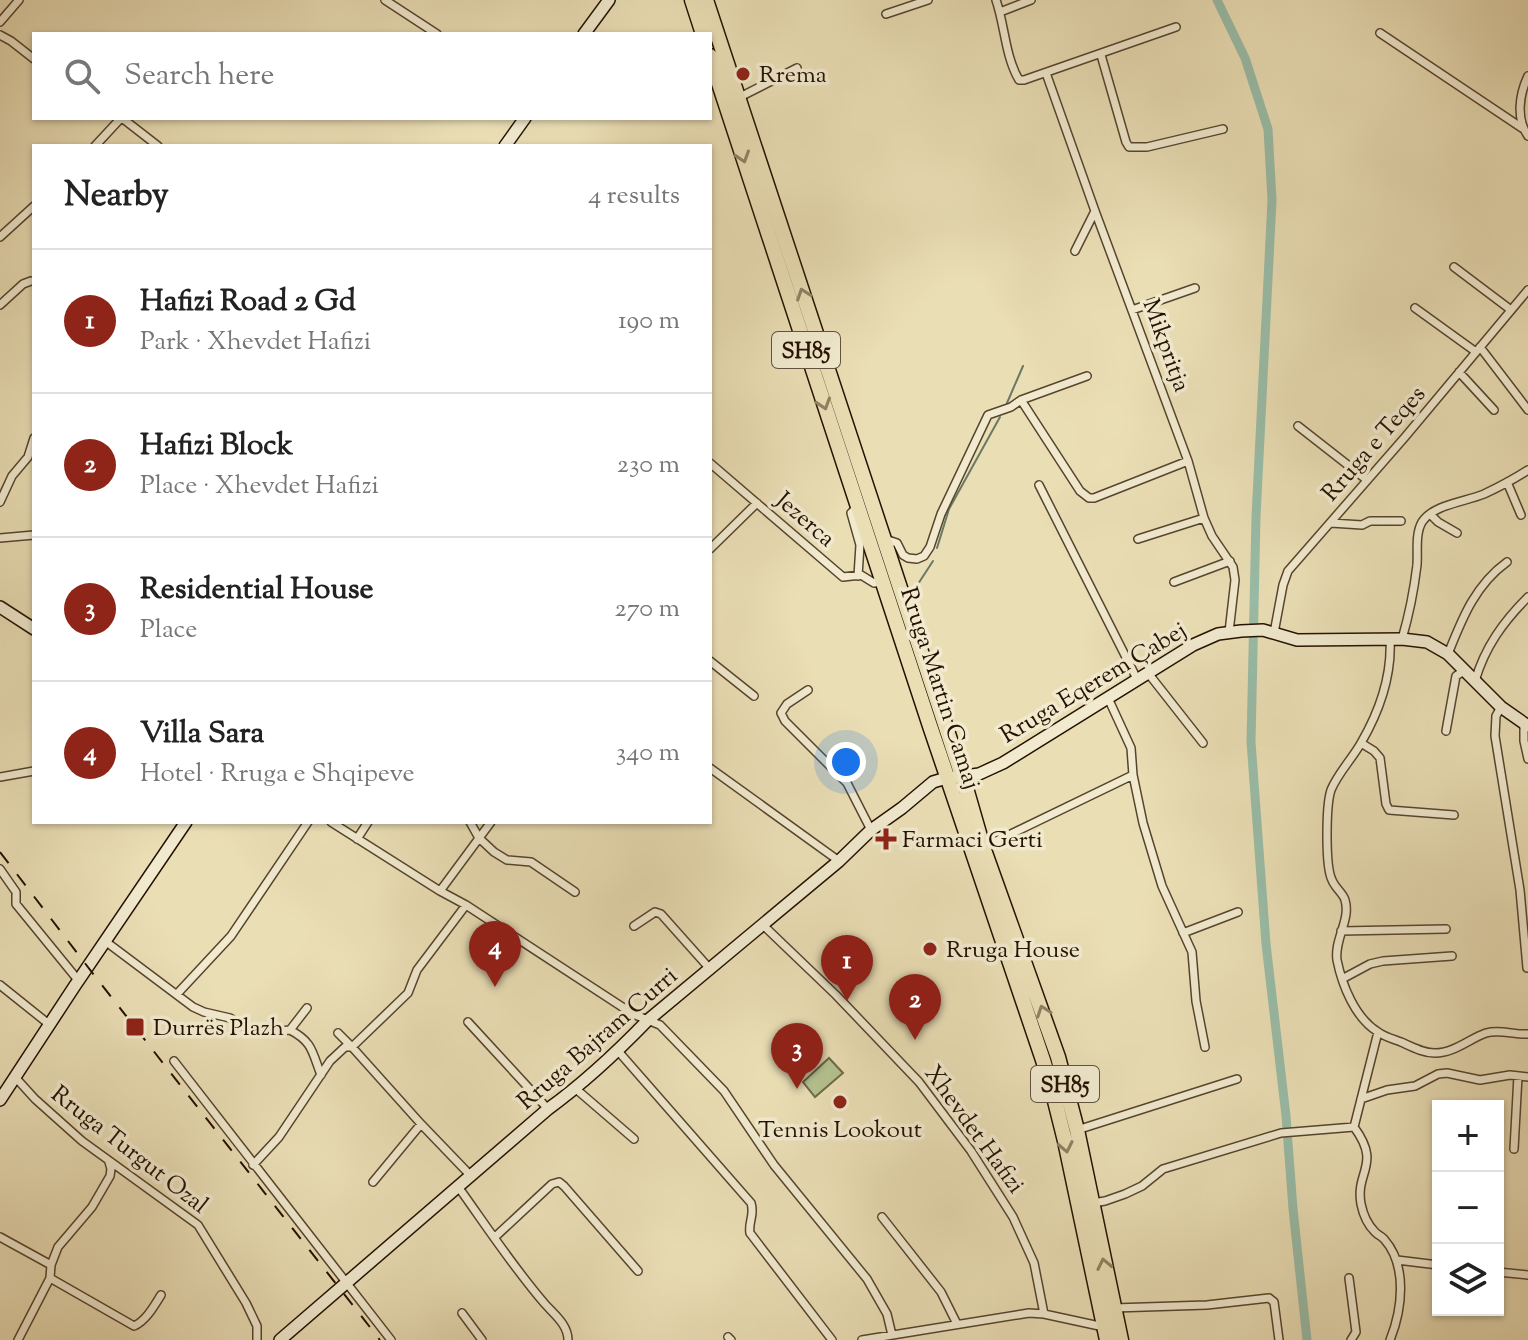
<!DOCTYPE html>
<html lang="en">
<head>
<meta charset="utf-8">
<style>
  :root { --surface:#fff; --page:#f6f6f6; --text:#222; --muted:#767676; --line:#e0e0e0; --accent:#8f2418 }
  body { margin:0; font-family:"Sorts Mill Goudy",serif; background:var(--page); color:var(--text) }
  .controls { position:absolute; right:24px; bottom:24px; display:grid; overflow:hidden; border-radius:0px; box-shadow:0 2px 6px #0004 }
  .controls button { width:72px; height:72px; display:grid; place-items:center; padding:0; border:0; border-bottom:2px solid var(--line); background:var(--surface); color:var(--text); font:40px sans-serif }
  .you { position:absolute; left:846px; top:762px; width:28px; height:28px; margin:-20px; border:6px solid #fff; border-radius:50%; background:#1a73e8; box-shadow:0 0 0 12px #1a73e833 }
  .badge { display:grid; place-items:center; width:52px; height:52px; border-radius:50%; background:var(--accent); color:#fff; font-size:26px; font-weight:700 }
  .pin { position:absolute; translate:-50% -66px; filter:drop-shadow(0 2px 4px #0008) }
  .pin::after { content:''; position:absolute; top:42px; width:28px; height:24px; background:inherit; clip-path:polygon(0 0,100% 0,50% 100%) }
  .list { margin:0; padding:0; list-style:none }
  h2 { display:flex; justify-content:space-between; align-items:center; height:104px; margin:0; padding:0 32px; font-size:34px }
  h2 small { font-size:26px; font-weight:400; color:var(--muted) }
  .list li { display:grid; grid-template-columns:52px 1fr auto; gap:24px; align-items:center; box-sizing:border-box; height:144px; padding:0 32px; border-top:2px solid var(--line) }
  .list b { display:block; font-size:30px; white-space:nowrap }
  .list p { margin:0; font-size:26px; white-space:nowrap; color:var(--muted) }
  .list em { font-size:26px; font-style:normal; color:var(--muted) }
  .icon { flex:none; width:44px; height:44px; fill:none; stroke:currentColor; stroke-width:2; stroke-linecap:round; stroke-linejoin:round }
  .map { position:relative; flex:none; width:1528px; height:1340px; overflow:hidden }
  .search { position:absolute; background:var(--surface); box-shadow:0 2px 6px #0004; left:32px; top:32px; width:680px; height:88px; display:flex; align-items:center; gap:20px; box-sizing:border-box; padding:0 28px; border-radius:0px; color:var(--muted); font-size:30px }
  .panel { position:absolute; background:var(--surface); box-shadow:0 2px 6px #0004; left:32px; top:144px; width:680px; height:680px; border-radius:0px }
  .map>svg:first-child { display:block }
  .garden { fill:#b4c290; stroke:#6c6a48; stroke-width:2 }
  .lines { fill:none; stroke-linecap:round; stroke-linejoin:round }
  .stream { stroke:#6a7865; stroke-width:2 }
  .canal { stroke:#99bda8; stroke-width:9 }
  .street-casing { stroke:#56442e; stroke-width:10 }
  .secondary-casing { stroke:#241101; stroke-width:14 }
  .highway-casing { stroke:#241101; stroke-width:17 }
  .street { stroke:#f1eacf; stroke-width:7 }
  .secondary { stroke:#f1eacf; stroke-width:11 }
  .highway { stroke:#eadeb5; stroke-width:14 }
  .rail { stroke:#241101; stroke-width:2; stroke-dasharray:14 14; stroke-linecap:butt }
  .oneway { stroke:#918264 }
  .poi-dot { fill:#8f2418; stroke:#f1eacf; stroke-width:3 }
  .labels { text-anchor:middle; stroke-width:7; stroke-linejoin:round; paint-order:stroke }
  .shield { fill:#f1eacf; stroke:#62523f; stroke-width:2 }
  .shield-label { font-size:22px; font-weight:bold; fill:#241101 }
  .poi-label { font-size:24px; fill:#241101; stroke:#f1eacf; text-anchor:start }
  .street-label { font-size:24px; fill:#241101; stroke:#f1eacf }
</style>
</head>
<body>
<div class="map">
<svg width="1528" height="1340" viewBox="0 0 1528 1340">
  <rect width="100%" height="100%" fill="#eadeb5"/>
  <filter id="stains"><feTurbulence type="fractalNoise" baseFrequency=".0025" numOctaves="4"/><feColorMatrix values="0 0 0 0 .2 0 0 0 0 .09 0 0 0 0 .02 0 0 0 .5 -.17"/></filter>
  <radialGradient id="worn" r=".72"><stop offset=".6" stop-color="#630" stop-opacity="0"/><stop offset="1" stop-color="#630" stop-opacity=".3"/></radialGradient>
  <path class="garden" d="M829,1058L843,1073L815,1097L803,1082Z"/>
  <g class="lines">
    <path class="stream" d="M1007,403L1023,366
      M937,548L949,509L1000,417
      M913,600L918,584L933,561"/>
    <path class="canal" d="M1217,0L1245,58L1268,129L1272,200L1256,517L1251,742L1266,944L1286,1116L1293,1209L1307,1340"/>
    <defs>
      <path id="street" d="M385,0L437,34
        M996,0C1005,26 1005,56 1019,80H1024L1176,27
        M1000,12L1031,0
        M886,14L928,0
        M0,22L19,0
        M1380,33L1522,128
        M0,35L11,41L34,59
        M1101,55L1126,142L1129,147H1147L1223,129
        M1046,73L1095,211L1188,461L1204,518L1212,536L1233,567L1235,580L1229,632
        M1528,76C1519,95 1516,119 1528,136
        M738,98L797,68
        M122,118L158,146
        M95,146L121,118
        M0,237L34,206
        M1075,251L1095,211
        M1454,267L1511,310
        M0,305L23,284L31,281
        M1415,308L1476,352
        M1132,310L1195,288
        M1480,347L1528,410
        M1459,372L1494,410
        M1021,400L1080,491L1089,498H1094L1188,461
        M1298,426L1367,480
        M710,463L843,577L861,575L874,583L883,582
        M1507,482L1521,515
        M1039,485L1137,679
        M0,502L12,476L28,457L34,438
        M858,506L851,513L860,545L858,576
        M1430,514L1438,522L1457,533
        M1331,523L1362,525L1370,521H1401
        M0,538L34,535
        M885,539L897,543L903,555L908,558L917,559L924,556L930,547L941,514L988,415L1011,407L1021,400L1087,376
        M1138,539L1204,518
        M710,549L757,503
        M1174,582L1230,561
        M1274,633L1283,585L1288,571L1405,437L1528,290
        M1390,639C1392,676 1379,712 1361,743C1352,759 1338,773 1331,790C1326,805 1325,866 1332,880C1335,888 1343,893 1345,900C1351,920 1334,939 1337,960C1342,985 1355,1018 1378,1032C1385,1037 1393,1039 1401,1042C1412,1047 1423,1053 1435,1053C1454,1053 1469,1039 1486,1033C1500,1029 1514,1035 1528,1034
        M1402,639C1409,615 1414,590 1417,565C1418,552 1415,534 1422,522C1434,504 1465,502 1484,494C1499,487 1514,479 1528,470
        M1448,654C1462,619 1475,585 1507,562
        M710,661L754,696
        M1148,673L1203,743
        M1475,681C1485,647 1503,622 1528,597
        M808,690L787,704L781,713L785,721L847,783L871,830
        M1108,698L1131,748L1133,775L1143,823L1162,886L1192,952L1196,1001L1205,1047
        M1501,707L1496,716L1495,736L1520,890L1527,968
        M1524,723V741L1528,759
        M1446,731L1456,676L1465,670
        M1361,743L1374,751L1380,758L1386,804L1389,810L1454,815
        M710,768L839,861
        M0,777L34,771
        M331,822L440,891L466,905L633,1014L660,1025L724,1091L774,1165L867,1279L887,1314L892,1335
        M470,822L479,838L494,852L507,860L531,862L575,892
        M357,839L368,822
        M984,847L1133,775
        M0,869L16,892V904L78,980
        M440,891L491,822
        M763,925L836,995L919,1082L971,1151L1013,1217L1034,1263L1044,1314
        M634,926L655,912L661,914L710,969
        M1341,931L1446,929
        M1183,933L1238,912
        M105,941L193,1007L204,1012L230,1018L245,1027L257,1030L280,1031L290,1030L307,1008
        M1342,979L1370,964L1383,961L1452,956
        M0,985L50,1025
        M177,994L231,936L308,822
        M468,1022L548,1109
        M290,1030C313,1042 312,1052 321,1075
        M338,1033L352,1047L421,1124L471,1176
        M618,1051L751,1203C755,1215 748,1222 750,1233L832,1340
        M174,1061L391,1340
        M15,1077L35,1099L82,1141L198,1225L246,1303L257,1326V1340
        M576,1089L634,1139
        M1361,1099L1387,1090L1415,1086L1438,1074L1447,1073L1480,1080L1510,1075L1528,1077
        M1354,1127C1382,1165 1355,1171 1361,1204C1363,1214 1368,1225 1375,1232C1379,1236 1380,1235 1384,1239C1408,1266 1402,1310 1390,1340
        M1354,1127L1378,1032
        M1077,1130L1237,1079
        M1514,1149L1518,1076
        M253,1165L279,1137L330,1061L345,1047H352L408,993L417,970L466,905
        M373,1182L421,1124
        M459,1188C487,1227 513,1267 545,1304C555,1315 568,1325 568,1340
        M1093,1203L1105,1201L1125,1194L1142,1186L1163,1169L1281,1133L1354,1127
        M882,1217L941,1292L957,1324
        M0,1237L51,1265
        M495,1237L552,1184L559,1182L564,1186L638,1271
        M1397,1260L1438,1265
        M1498,1272L1528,1275
        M50,1278L134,1326C146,1321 154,1306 161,1295
        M1349,1278L1356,1332L1351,1340
        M1114,1308L1207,1305L1269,1298L1274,1302L1279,1340
        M462,1313L482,1340
        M728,1337L731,1340
        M18,1340L50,1278L51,1265L58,1247L92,1207L110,1176L111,1169L109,1162
        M862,1340L1029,1313L1044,1314L1104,1327"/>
      <path id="secondary" d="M584,34L609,0
        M505,146L525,118
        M0,607L34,629
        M0,1100L74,987L186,822
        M280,1340L548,1109C584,1083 616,1053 647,1021L839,861L871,830L902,808L933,782L943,779L979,774L1003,763L1193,645L1218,634L1241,631L1263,630L1297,640L1402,639L1427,642L1448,654L1501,707L1528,726"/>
      <path id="highway" d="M692,0L703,34
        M706,0L966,788L983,847L1058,1057L1077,1130L1121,1340
        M710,56L930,726L1043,1060L1053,1093L1065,1141L1107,1340"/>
    </defs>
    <use href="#street" class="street-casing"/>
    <use href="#secondary" class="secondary-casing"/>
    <use href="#highway" class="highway-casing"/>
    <use href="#street" class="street"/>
    <use href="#secondary" class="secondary"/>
    <use href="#highway" class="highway"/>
    <path class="rail" d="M0,852L94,975L380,1340"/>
  </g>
  <defs><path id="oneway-chevron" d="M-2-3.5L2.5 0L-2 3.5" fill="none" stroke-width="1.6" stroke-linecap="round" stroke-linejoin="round" transform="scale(2)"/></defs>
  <g class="oneway">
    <use href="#oneway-chevron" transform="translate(743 157) rotate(72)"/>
    <use href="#oneway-chevron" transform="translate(803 294) rotate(-109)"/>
    <use href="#oneway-chevron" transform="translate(824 404) rotate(72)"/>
    <use href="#oneway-chevron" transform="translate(1043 1011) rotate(-109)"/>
    <use href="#oneway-chevron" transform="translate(1066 1147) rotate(78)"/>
    <use href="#oneway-chevron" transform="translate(1104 1264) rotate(-102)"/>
  </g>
  <g class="poi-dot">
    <circle cx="743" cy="74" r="8"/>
    <path d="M882 827h8v8h8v8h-8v8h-8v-8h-8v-8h8z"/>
    <circle cx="930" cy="949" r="8"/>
    <rect x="125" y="1017" width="20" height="20" rx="4"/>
    <circle cx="840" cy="1102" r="8"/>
  </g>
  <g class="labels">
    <g class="shield">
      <rect x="772" y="332" width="68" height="36" rx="6"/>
      <rect x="1031" y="1066" width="68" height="36" rx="6"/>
    </g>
    <g class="shield-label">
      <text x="806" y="358">SH85</text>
      <text x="1065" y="1092">SH85</text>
    </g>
    <g class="poi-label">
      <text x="759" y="82">Rrema</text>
      <text x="902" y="847">Farmaci Gerti</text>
      <text x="946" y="957">Rruga House</text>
      <text x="153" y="1035">Durrës Plazh</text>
      <text x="840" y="1137" text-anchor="middle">Tennis Lookout</text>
    </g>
    <g class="street-label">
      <text transform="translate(1167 345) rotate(70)" y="8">Mikpritja</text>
      <text transform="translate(1373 443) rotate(-49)" y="8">Rruga e Teqes</text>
      <text transform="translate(806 519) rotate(41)" y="8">Jezerca</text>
      <text transform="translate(1093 682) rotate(-31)" y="8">Rruga Eqerem Çabej</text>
      <text transform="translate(941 688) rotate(72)" y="8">Rruga Martin Camaj</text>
      <text transform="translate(597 1038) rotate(-41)" y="8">Rruga Bajram Curri</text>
      <text transform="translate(975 1129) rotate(54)" y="8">Xhevdet Hafizi</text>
      <text transform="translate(130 1149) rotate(38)" y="8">Rruga Turgut Ozal</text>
    </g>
  </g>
  <rect width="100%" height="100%" filter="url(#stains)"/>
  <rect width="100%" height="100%" fill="url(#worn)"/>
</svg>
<div class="controls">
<button>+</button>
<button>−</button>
<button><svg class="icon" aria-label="layers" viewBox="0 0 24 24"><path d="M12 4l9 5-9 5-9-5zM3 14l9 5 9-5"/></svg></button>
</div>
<div class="you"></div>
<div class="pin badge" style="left:847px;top:1001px">1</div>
<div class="pin badge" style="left:915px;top:1040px">2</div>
<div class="pin badge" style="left:797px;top:1089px">3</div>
<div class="pin badge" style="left:495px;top:987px">4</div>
<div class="search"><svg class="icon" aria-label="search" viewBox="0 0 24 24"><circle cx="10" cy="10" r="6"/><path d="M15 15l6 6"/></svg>Search here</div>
<section class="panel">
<h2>Nearby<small>4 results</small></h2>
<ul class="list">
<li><span class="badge">1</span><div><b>Hafizi Road 2 Gd</b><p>Park · Xhevdet Hafizi</p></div><em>190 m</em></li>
<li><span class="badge">2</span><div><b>Hafizi Block</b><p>Place · Xhevdet Hafizi</p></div><em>230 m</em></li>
<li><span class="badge">3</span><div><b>Residential House</b><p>Place</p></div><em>270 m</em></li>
<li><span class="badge">4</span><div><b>Villa Sara</b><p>Hotel · Rruga e Shqipeve</p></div><em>340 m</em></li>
</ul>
</section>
</div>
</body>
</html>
